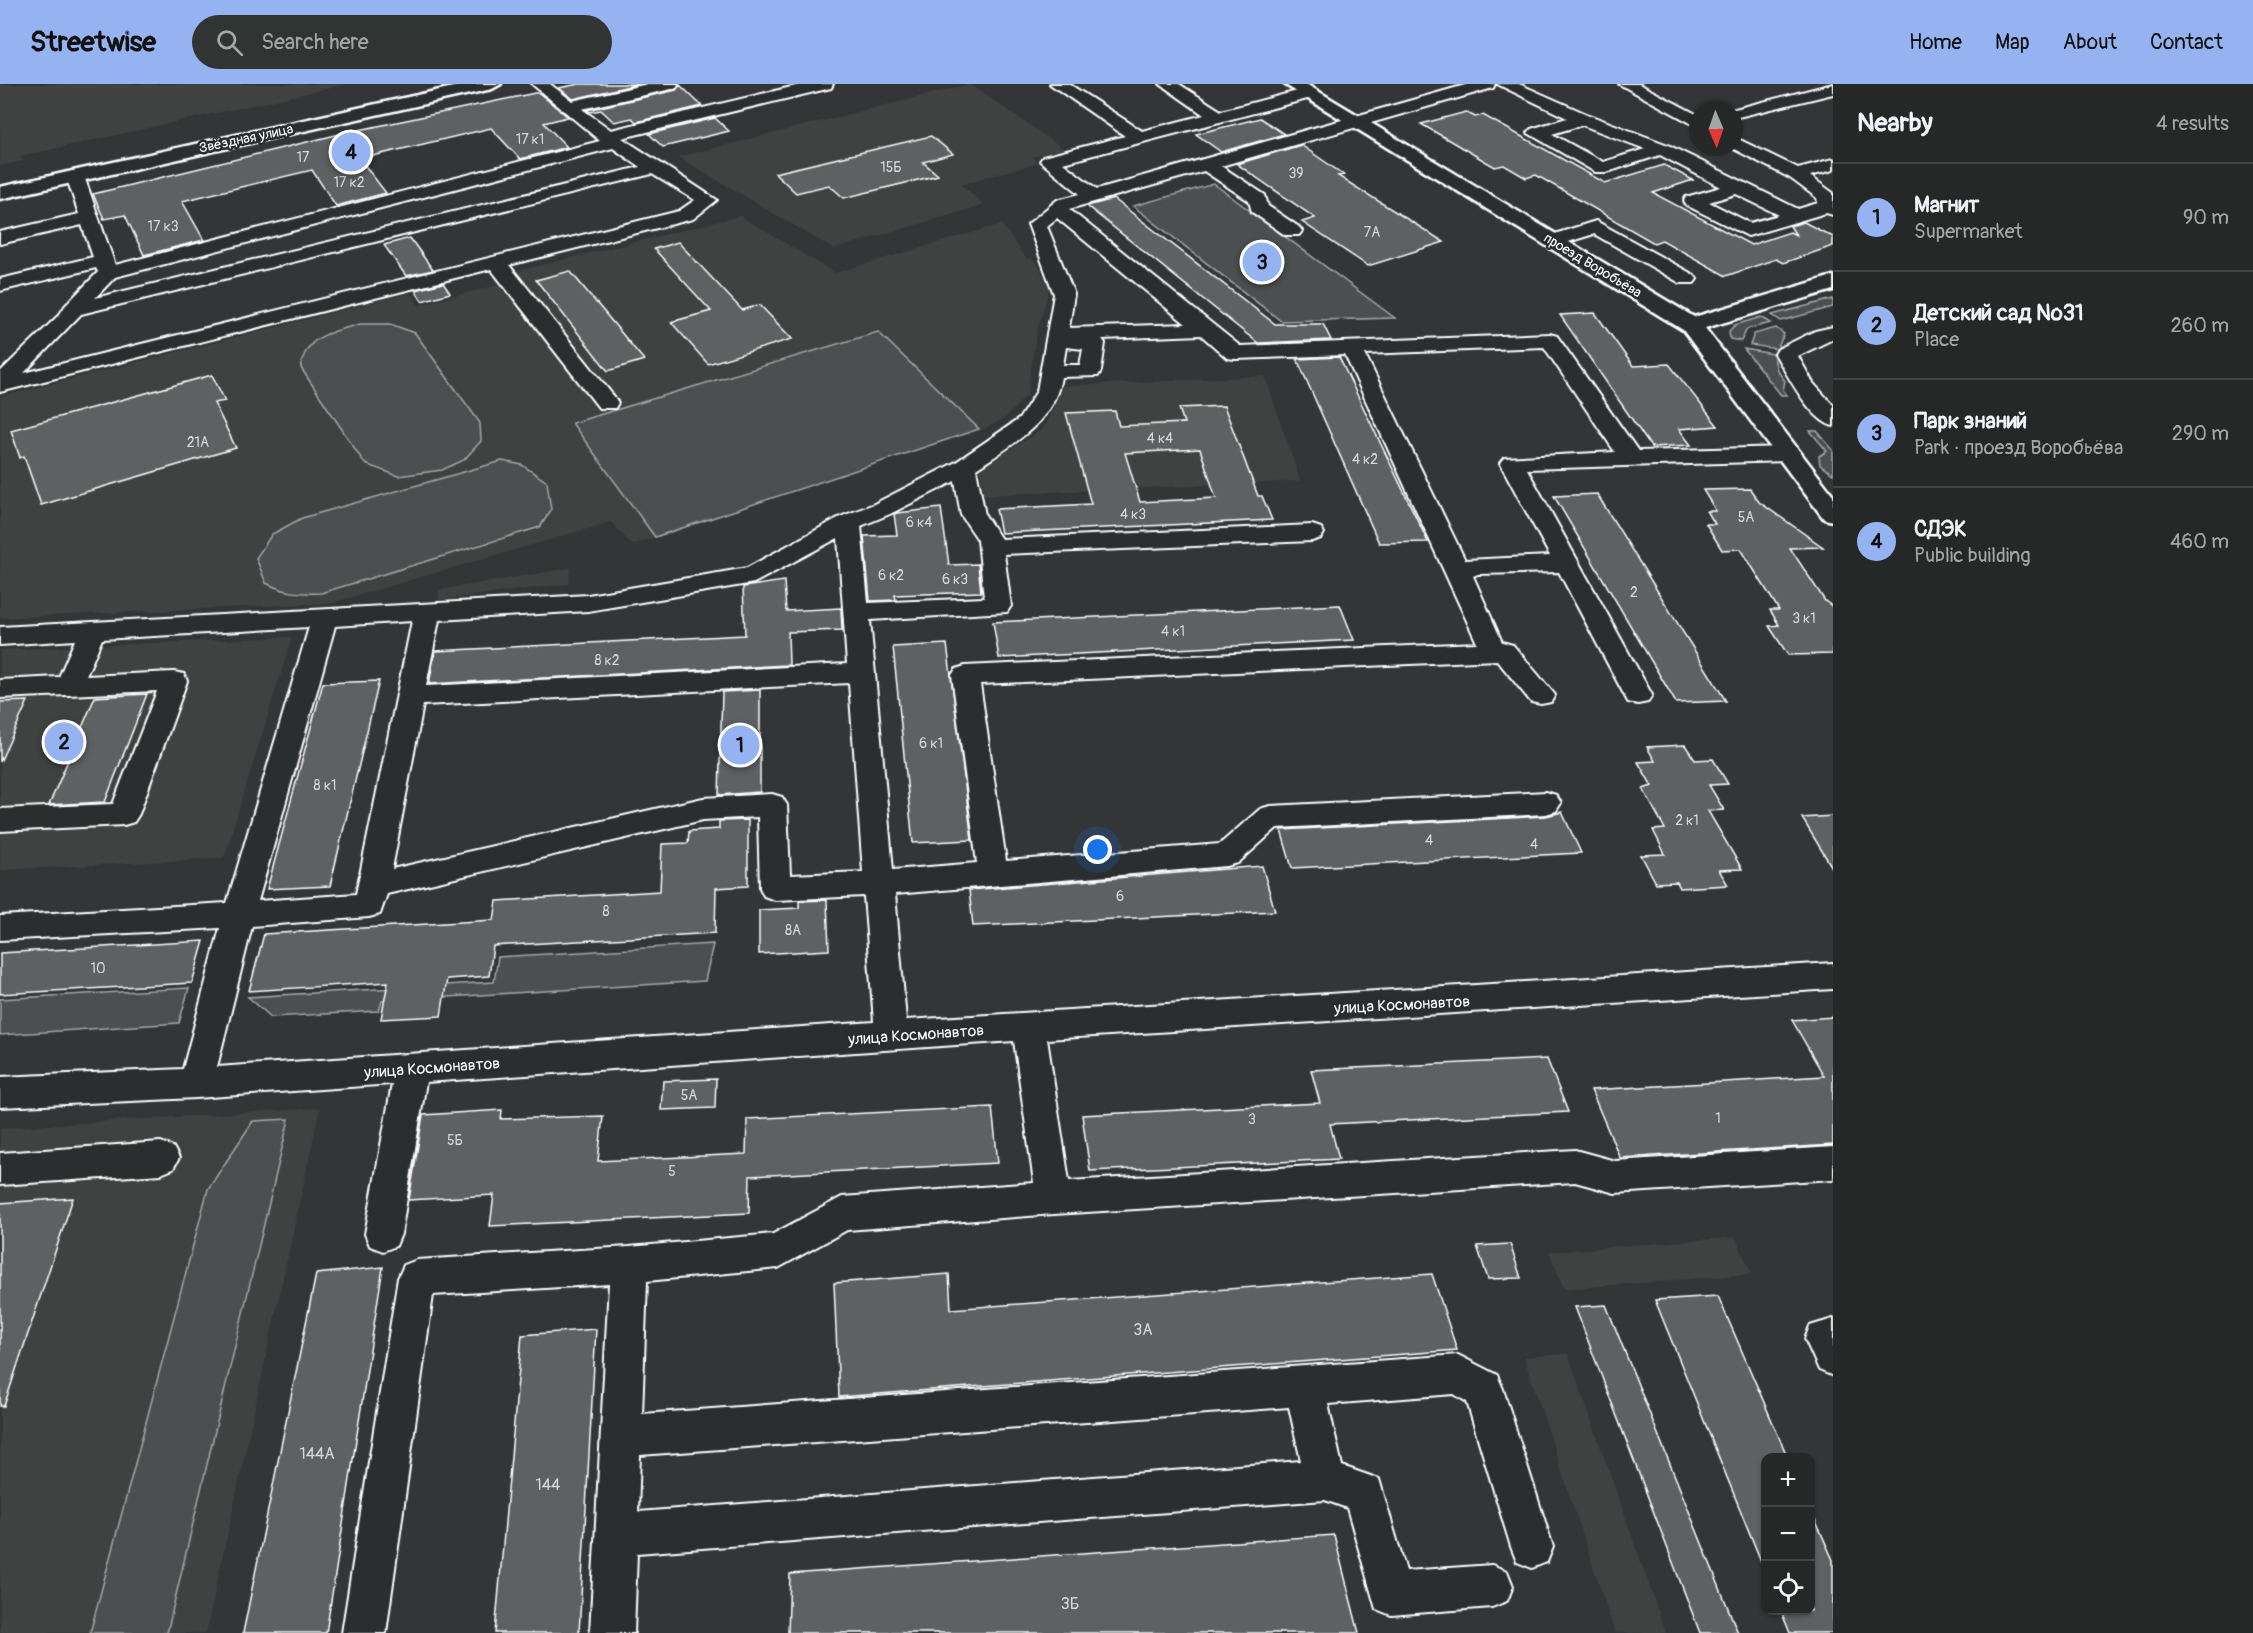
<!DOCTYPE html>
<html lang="en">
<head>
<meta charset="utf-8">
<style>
  :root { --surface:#262828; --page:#323434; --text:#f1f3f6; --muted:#a4a6a8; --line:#424445; --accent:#95b2f1 }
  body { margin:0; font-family:Pangolin,sans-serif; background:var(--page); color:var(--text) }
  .controls { position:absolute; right:18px; bottom:18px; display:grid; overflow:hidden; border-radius:12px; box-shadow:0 2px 4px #0004 }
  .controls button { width:54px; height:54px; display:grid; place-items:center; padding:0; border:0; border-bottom:2px solid var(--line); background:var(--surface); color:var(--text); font:30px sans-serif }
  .compass { position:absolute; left:1689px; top:18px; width:54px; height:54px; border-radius:50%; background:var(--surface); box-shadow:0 2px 4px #0004; rotate:178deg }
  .you { position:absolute; left:1098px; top:766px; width:21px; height:21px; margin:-15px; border:4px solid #fff; border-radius:50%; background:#1a73e8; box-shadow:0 0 0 9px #1a73e833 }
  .badge { display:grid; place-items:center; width:39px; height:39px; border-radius:50%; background:var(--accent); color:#111; font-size:20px; font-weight:700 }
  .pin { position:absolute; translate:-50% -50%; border:3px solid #fff; box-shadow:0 2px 6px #0006 }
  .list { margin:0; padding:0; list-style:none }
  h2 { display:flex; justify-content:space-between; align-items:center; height:78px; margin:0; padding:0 24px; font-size:26px }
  h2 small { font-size:20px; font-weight:400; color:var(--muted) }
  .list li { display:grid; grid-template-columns:39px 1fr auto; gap:18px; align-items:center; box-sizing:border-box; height:108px; padding:0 24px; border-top:2px solid var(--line) }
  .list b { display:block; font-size:22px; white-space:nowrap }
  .list p { margin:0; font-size:20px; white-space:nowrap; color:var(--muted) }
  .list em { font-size:20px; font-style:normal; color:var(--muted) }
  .icon { flex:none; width:33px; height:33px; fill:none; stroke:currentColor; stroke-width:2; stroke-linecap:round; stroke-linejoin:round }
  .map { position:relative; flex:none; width:1833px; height:1549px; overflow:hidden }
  header { display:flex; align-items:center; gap:36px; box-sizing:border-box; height:84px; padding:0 30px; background:var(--accent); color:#111 }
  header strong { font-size:28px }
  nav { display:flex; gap:33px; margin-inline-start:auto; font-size:21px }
  .search { width:420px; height:54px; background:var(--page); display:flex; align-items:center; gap:15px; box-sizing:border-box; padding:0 21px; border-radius:33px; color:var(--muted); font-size:22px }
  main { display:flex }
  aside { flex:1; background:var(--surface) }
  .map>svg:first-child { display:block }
  .built { fill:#404243 }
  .green { fill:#4c4f50; stroke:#a6a7a8; stroke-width:1.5 }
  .building { fill:#5f6162; stroke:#fff; stroke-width:1.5; fill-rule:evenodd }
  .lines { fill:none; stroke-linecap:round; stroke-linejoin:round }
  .minor-casing { stroke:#fff; stroke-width:4 }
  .major-casing { stroke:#fff; stroke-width:5 }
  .minor { fill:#2a2d2e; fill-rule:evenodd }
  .major { fill:#2a2d2e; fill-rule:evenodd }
  .labels { text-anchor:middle; stroke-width:5; stroke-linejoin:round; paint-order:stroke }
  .far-street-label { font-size:14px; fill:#fff; stroke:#2a2d2e }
  .number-label { font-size:14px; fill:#d7d8d8 }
  .street-label { font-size:16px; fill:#fff; stroke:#2a2d2e }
  .near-number-label { font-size:16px; fill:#d7d8d8 }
</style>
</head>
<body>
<header>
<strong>Streetwise</strong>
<div class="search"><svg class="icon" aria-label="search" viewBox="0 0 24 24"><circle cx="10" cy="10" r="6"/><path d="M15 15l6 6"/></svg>Search here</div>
<nav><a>Home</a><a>Map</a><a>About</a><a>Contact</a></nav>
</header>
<main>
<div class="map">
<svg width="1833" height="1549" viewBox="0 0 1833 1549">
  <rect width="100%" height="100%" fill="#333536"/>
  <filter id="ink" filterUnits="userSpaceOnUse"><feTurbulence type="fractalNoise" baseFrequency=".0167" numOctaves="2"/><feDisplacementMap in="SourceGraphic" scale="12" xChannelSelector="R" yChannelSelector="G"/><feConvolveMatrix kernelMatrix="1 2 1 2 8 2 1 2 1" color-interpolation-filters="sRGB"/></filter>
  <g filter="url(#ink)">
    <path class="built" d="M0,0H348L21,72L23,77L0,82Z
      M970,0L1064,65L1032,73L1038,79L961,100L984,121L834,165L678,73Z
      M740,132L835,189L1002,140L1026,175L1031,174L1037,180L1050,203L1037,247L1027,311L1004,335L982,346L632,461L611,438L331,519L0,534V313L410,209L419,221L498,201L493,193Z
      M1265,292L1300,397L983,411L981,384L1043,345L1063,302Z
      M571,484L568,500L439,516V506Z
      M292,553L224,774L0,786V566Z
      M320,1024L206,1549H0V1044Z
      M1735,1153L1752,1190L1564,1205L1549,1168Z
      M1568,1270L1666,1549H1615L1524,1273Z"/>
    <path class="green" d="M1214,100L1395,234L1281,237L1133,122Z
      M1833,215V223L1781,237L1772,231Z
      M1761,233L1771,239L1747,245L1741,257L1730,255L1729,247L1735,241Z
      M361,240H390L415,249L480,339L481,357L464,376L442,386L398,392L365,380L301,284C304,251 334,247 361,240Z
      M1776,244L1784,250L1777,265L1750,261L1754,250Z
      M878,248L979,345L655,453L572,339Z
      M1744,265L1773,270L1777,286L1785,297L1783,306L1787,311H1781Z
      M1810,347H1817L1833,366V390L1820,381L1819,372L1827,367Z
      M502,377L522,381L547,398L551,426L540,443L321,509C301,510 285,509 266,499L256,474L272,450L302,434Z
      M713,860L705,897L382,917L379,927L271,933L248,913L494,898L498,873Z
      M189,904L179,939L0,951V915Z
      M289,1035L167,1549H90L208,1105L253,1037Z"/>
    <path class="building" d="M579,0H638L573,15L559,4Z
      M680,1L702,22L636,38L632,34L614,38L601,26L590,28L587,26L676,6Z
      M535,9H539L568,33L544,39L567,63L520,75L491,44L360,75L386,109L336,122L312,86L182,117L204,156L144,171L125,131L104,135L93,110L340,50Z
      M1466,28L1475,33L1483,31L1605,99L1664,81L1693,96L1653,109L1751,161L1790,148L1796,151L1790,142L1804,138L1833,153V162L1783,179L1776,175L1726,192L1662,156L1654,159L1536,91L1526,94L1504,81L1495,83L1421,40Z
      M715,34L729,47L663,63L649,50Z
      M1260,34L1284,50L1221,68L1196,50Z
      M931,52L953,70L923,78L938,91L844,114L829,101L796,109L775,89Z
      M1301,61L1344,91L1338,92L1444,158L1368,182L1302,138L1315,134L1237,80Z
      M1114,115L1275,240H1323L1331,256L1258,259L1087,122Z
      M410,154L433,186L406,192L384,161Z
      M678,158L742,226L760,221L792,255L708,280L671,238L711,227L654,165Z
      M570,187L624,252L644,276L608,287L536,196Z
      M443,199L450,209L422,217L415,206Z
      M1595,229L1633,282L1669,280L1718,342L1679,345L1691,361L1651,363L1560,231Z
      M1339,273L1428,458L1379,459L1297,275Z
      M212,291L225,317L214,319L236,364L41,421L24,372L20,374L11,346Z
      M1224,322L1258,412H1262L1272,436L1001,449L996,425L1091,420L1066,329L1115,327L1119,342L1184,339L1179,324ZM1200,365L1216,414L1140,418L1125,369Z
      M1750,405L1759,418L1823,463L1790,464L1825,517L1833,523V570L1788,571L1769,542L1779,541L1770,526H1779L1741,465L1722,466L1706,440H1715L1707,427H1716L1703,406Z
      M1597,410L1726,617L1676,619L1554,412Z
      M941,424L949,481L978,480L981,508L895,511L896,516L870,517L864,452L897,451L894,430L897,429Z
      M784,497L786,527L841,524L842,546L788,548L789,581L429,600L435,567L745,551L743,503Z
      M1340,521L1354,556L999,574L993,538Z
      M947,560L972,756L913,759L893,563Z
      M379,597L330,802L267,805L323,599Z
      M760,606V708L719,711L722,608Z
      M147,610L105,718L49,721L95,613Z
      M28,617L0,678V618Z
      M1685,661L1695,676L1713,675L1728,700L1709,701L1724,726L1708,727L1742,785L1719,786L1728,801L1680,804L1677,798L1656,799L1641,771L1665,770L1653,746L1665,745L1643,705L1652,702L1638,678L1655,677L1647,663Z
      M1562,728L1581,769L1292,784L1281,746L1546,732Z
      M1833,732V785L1802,734Z
      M748,736V802L716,804L715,849L493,862L489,892L447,895L441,932L381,935L388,898L249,907L264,850L494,836L497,817L660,807L662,760L688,759L689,747L719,745V737Z
      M1262,782L1275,827L973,842L969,806Z
      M827,816L829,866L759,870V826L799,824V817Z
      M204,857L192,899L0,910V869Z
      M1833,933V1061L1620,1074L1591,1006L1824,992L1792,936Z
      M1547,975L1568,1028L1330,1040L1339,1075L1090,1087L1082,1031L1320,1019L1311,986Z
      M716,995L715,1024L661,1026L663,997Z
      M992,1023L998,1079L750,1092L749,1129L490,1142L494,1111L409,1116L423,1031L502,1026L501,1035L603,1032L598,1077L746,1070L747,1035Z
      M73,1114L4,1322H0V1119Z
      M1510,1160L1521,1194L1488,1195L1477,1162Z
      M383,1183L326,1549H243L316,1190Z
      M949,1190L951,1225L1432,1190L1457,1266L839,1313L834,1199Z
      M1718,1212L1788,1374H1766L1765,1487L1655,1216Z
      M1606,1221L1738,1549H1700L1575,1223Z
      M596,1245L579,1549H495L522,1251Z
      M1810,1424L1833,1476V1549H1790L1781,1527H1810Z
      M1334,1451L1359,1549H788L790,1490Z"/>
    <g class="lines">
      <defs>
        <path id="minor" d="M532,0H550L572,17L648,0H678L676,4L582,25L611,46L804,0H833L831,4L622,54L717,116L693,135L509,181L615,314L618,319L615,324H599L491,185L0,308V288L60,230L65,222L98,188L96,184L0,207V195L93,173L82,141L0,160V148L79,130L66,92L69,88L75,87L84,92L115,181L600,57ZM613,64L640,83L95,214L115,193ZM652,90L695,116L679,127L24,289L81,230Z
          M1050,0H1069L1142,47L1204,31L1160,0H1179L1221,27L1309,4L1317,9L1315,13L1063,79L1097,105L1469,0H1495L1493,4L1221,82L1265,111L1268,122L1299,143L1302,147L1299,151H1285L1252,128L1249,117L1204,87L1069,125L1240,262L1550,250L1557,252L1638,367L1788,363L1796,365L1799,370L1796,375L1788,377L1527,385L1652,611L1648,618L1638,620L1628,618L1559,488L1478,490L1473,492L1502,558L1513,561L1555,611L1551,618L1541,620L1531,618L1497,576L980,600L1006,777L1220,760L1260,725L1270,722L1546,708L1556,711L1561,719L1556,727L1546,730L1277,744L1238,779L1227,782L895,810L906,936L1833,879V905L1047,955L1069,1097L1575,1066L1615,1077L1833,1063V1095L1615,1109L1575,1098L1054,1130L847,1146L778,1184L647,1197L642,1330L1458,1271L1497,1291L1503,1305L1553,1463L1547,1478L1532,1484L1517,1478L1511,1463L1467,1318L1454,1310L1328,1320L1342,1382L1379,1395L1406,1487L1492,1481L1507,1487L1513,1502L1507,1517L1492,1523L1391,1531L1376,1525L1347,1424L1325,1416L637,1469L634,1549H590L609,1200L433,1211L386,1549H342L398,1194L404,1181L417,1176L629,1163L773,1150L842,1113L1034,1099L1014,957L426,998L401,1150L396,1162L383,1167L370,1162L365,1150L392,1000L196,1014L0,1023V993L183,985L220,844L0,856V832L227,819L309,543L102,555L86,592L174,588L184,590L187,597L139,730L134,738L124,741L0,747V725L113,720L157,607L0,614V596L59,593L75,556L0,561V543L588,511L747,484L840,433L874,420L956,378L1019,335L1037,307L1054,210L1028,140L1057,116L1080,110L1040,77L1043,73L1125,52ZM1057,134L1186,240L1069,244L1074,210L1047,142ZM1201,251L1227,274L1235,275L1345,271L1477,559L965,582L956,585L952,591L977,779L893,786L870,536L1007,528L1011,522L1004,470L1312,457L1321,454L1324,449L1321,444L1312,441L1001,455L985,431L976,385C1011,361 1054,339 1061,293L1098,292L1101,287L1105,259L1102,255ZM1066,263L1083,265L1080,281H1063ZM1544,263L1615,368L1504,374L1500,379L1550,472L1465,476L1365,270ZM955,397L961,431L978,456L984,514L868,519L861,442L890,430ZM838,454L847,580L426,602L439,536L588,527L754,499ZM412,537L356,810L258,817L335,542ZM849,599L863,788L790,791L787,721L782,713L772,710L703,714L392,785L423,621ZM758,733L760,804L764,812L775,816L864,812L874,938L217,983L252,842L369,833L380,830L387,810L703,736ZM1289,1323L1301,1377L638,1428L640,1371Z
          M1497,0H1519L1589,31L1668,61L1798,125L1818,119L1817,114L1790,94L1730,63H1734V53L1798,84L1833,75V86L1810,92L1833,109V131L1826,129L1748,152L1686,121L1684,117L1686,113L1721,103L1660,71L1607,88H1595L1528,49L1531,45L1567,34ZM1582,41L1645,65L1603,78L1552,50ZM1736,110L1779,131L1750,139L1709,118Z
          M1619,0H1639L1698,31V43Z
          M1833,0V10L1734,34V27H1727Z
          M1596,137L1694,191L1697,195L1694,199H1680L1594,150L1552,163L1542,157L1545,153Z
          M1833,243V255L1798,272L1813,299L1833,321V342C1810,336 1787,290 1775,270L1778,265L1815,247Z
          M161,1058L173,1063L179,1074L173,1085L161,1090L0,1101V1069Z
          M1833,1235V1292L1819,1286L1805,1255L1810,1242Z"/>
        <path id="major" d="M467,0H501L492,5L0,115V103Z
          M1284,0H1306L1694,233L1833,192V206L1705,244L1833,411V437L1824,435L1683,246Z"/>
      </defs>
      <use href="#minor" class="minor-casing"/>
      <use href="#major" class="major-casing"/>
      <use href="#minor" class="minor"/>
      <use href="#major" class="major"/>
    </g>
  </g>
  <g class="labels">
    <g class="far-street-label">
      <text transform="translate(246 54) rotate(-12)" y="5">Звёздная улица</text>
      <text transform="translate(1593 181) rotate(31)" y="5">проезд Воробьёва</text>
    </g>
    <g class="number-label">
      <text x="530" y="60">17 к1</text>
      <text x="303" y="78">17</text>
      <text x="891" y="88">15Б</text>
      <text x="1296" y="94">39</text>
      <text x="349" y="103">17 к2</text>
      <text x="163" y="147">17 к3</text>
      <text x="1372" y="153">7А</text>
      <text x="1160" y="359">4 к4</text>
      <text x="198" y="363">21А</text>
      <text x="1365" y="380">4 к2</text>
      <text x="1133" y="435">4 к3</text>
      <text x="1746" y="438">5А</text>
      <text x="919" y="443">6 к4</text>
      <text x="891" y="496">6 к2</text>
      <text x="955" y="500">6 к3</text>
      <text x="1634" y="513">2</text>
      <text x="1804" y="539">3 к1</text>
      <text x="1173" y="552">4 к1</text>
      <text x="607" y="581">8 к2</text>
      <text x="931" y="664">6 к1</text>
      <text x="325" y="706">8 к1</text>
      <text x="1687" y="741">2 к1</text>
      <text x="1429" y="761">4</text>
      <text x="1534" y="765">4</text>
      <text x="1120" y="817">6</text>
      <text x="606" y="832">8</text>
      <text x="793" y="851">8А</text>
      <text x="98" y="889">10</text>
      <text x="689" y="1016">5А</text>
      <text x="1718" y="1039">1</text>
      <text x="1252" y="1040">3</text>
      <text x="455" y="1061">5Б</text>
      <text x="672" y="1092">5</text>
    </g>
    <g class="street-label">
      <text transform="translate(1402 920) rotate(-3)" y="6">улица Космонавтов</text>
      <text transform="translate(916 950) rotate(-4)" y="6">улица Космонавтов</text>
      <text transform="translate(432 983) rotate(-4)" y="6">улица Космонавтов</text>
    </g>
    <g class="near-number-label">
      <text x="1143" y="1251">3А</text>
      <text x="317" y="1375">144А</text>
      <text x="548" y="1406">144</text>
      <text x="1070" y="1525">3Б</text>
    </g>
  </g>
</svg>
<div class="controls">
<button>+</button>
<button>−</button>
<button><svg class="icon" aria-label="locate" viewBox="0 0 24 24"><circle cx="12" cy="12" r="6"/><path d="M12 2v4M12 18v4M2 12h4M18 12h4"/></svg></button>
</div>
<svg class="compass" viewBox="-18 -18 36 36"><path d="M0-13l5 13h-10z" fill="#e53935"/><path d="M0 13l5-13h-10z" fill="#a4a6a8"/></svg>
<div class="you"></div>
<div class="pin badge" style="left:740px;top:661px">1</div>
<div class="pin badge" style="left:64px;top:658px">2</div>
<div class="pin badge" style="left:1262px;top:178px">3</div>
<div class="pin badge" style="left:351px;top:68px">4</div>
</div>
<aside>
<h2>Nearby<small>4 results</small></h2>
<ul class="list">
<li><span class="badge">1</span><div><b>Магнит</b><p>Supermarket</p></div><em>90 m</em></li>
<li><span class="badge">2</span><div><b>Детский сад №31</b><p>Place</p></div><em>260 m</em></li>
<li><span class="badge">3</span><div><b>Парк знаний</b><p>Park · проезд Воробьёва</p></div><em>290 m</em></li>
<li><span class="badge">4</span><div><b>СДЭК</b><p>Public building</p></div><em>460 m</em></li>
</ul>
</aside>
</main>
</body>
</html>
